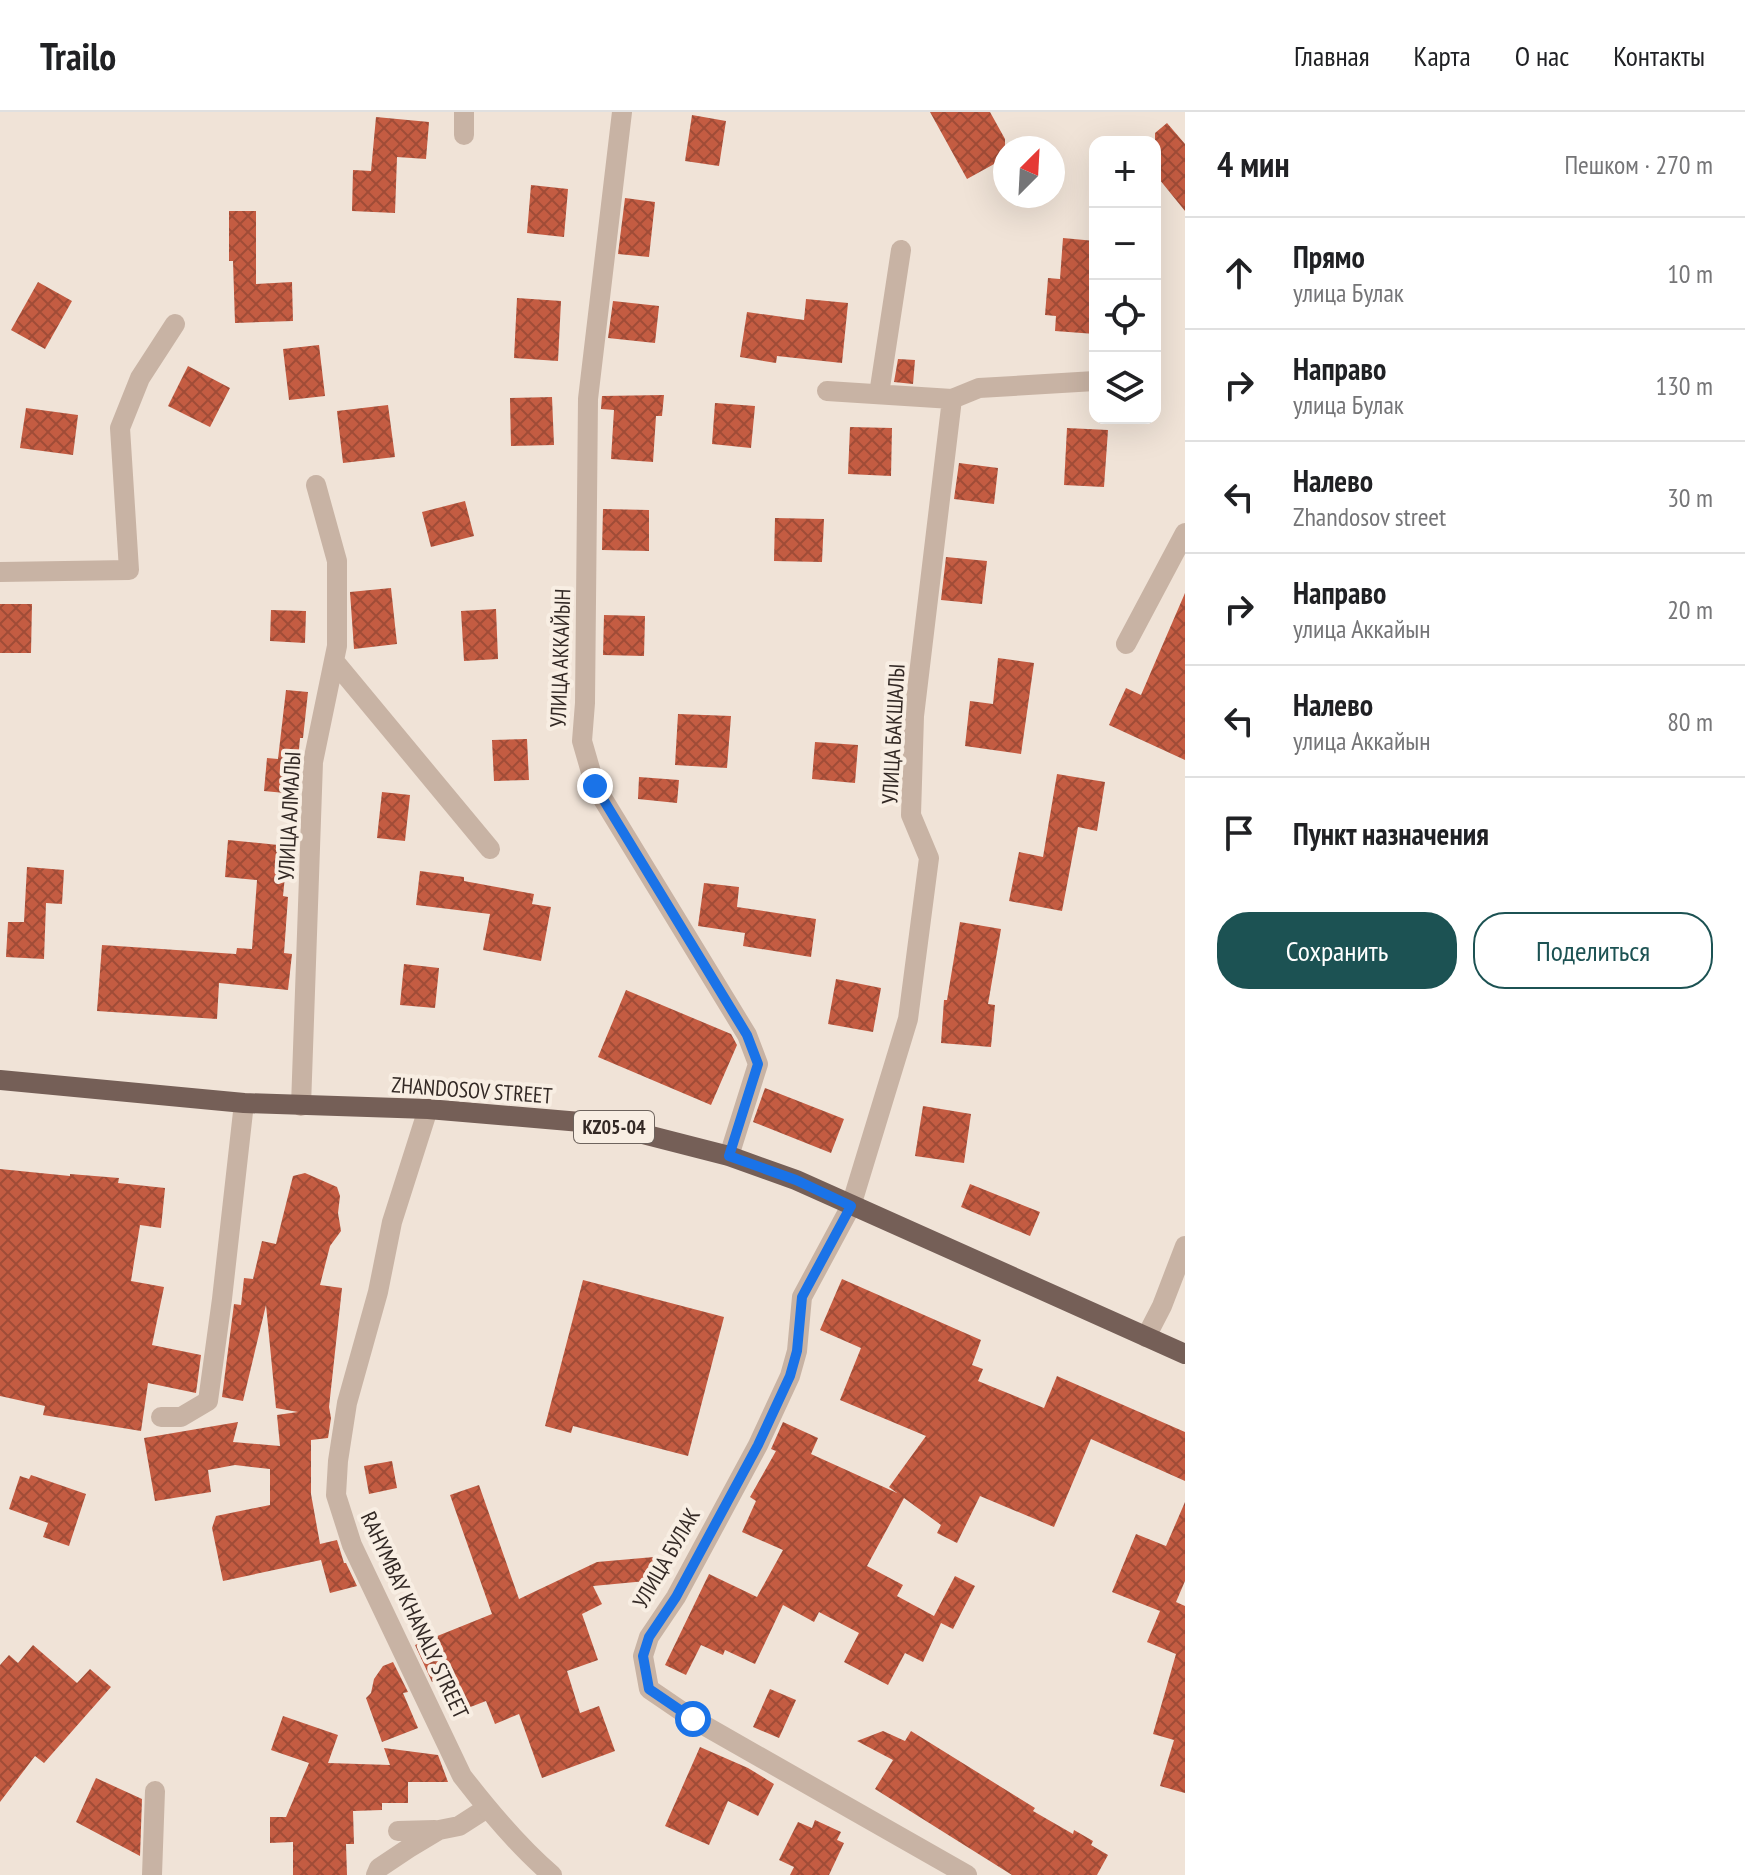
<!DOCTYPE html>
<html lang="ru">
<head>
<meta charset="utf-8">
<style>
  :root { --surface:#fff; --page:#f6f6f6; --text:#202124; --muted:#757577; --line:#e0e0e0; --accent:#1c5253 }
  body { margin:0; font-family:"PT Sans Narrow",sans-serif; background:var(--page); color:var(--text) }
  .controls { position:absolute; right:24px; top:24px; display:grid; overflow:hidden; border-radius:16px; box-shadow:0 8px 32px #0002 }
  .controls button { width:72px; height:72px; display:grid; place-items:center; padding:0; border:0; border-bottom:2px solid var(--line); background:var(--surface); color:var(--text); font:40px sans-serif }
  .compass { position:absolute; left:993px; top:24px; width:72px; height:72px; border-radius:50%; background:var(--surface); box-shadow:0 8px 32px #0002; rotate:24deg }
  .stop { position:absolute; width:24px; height:24px; margin:-18px; border:6px solid #1a73e8; border-radius:50%; background:#fff }
  .stop.end { background:#1a73e8; border-color:#fff; box-shadow:0 2px 8px #0008 }
  .list { margin:0; padding:0; list-style:none }
  h2 { display:flex; justify-content:space-between; align-items:center; height:104px; margin:0; padding:0 32px; font-size:34px }
  h2 small { font-size:26px; font-weight:400; color:var(--muted) }
  .list li { display:grid; grid-template-columns:52px 1fr auto; gap:24px; align-items:center; box-sizing:border-box; height:112px; padding:0 32px; border-top:2px solid var(--line) }
  .list b { display:block; font-size:30px; white-space:nowrap }
  .list p { margin:0; font-size:26px; white-space:nowrap; color:var(--muted) }
  .list em { font-size:26px; font-style:normal; color:var(--muted) }
  .actions { display:flex; gap:16px; padding:24px 32px }
  .actions a { flex:1; padding:18px 0; border:2px solid var(--accent); border-radius:32px; text-align:center; font-size:28px; color:var(--accent) }
  .actions .main { background:var(--accent); color:#fff }
  .icon { flex:none; width:44px; height:44px; fill:none; stroke:currentColor; stroke-width:2; stroke-linecap:round; stroke-linejoin:round }
  .map { position:relative; flex:none; width:1185px; height:1763px; overflow:hidden }
  header { display:flex; align-items:center; gap:48px; box-sizing:border-box; height:112px; padding:0 40px; background:var(--surface); border-bottom:2px solid var(--line) }
  header strong { font-size:38px }
  nav { display:flex; gap:44px; margin-inline-start:auto; font-size:28px }
  main { display:flex }
  aside { flex:1; background:var(--surface) }
  .map>svg:first-child { display:block }
  .building { fill:url(#building-cross-hatch) }
  .lines { fill:none; stroke-linecap:round; stroke-linejoin:round }
  .minor { stroke:#c8b3a4; stroke-width:20 }
  .tertiary { stroke:#c8b3a4; stroke-width:20 }
  .primary { stroke:#755f57; stroke-width:20 }
  .route { stroke:#1a73e8; stroke-width:10 }
  .labels { text-anchor:middle; stroke-width:8; stroke-linejoin:round; paint-order:stroke }
  .shield { fill:#f8eee3; stroke:#6e645e; stroke-width:2 }
  .shield-label { font-size:20px; font-weight:bold; fill:#332925 }
  .street-label { font-size:22px; fill:#332925; stroke:#f8eee3 }
</style>
</head>
<body>
<header>
<strong>Trailo</strong>
<nav><a>Главная</a><a>Карта</a><a>О нас</a><a>Контакты</a></nav>
</header>
<main>
<div class="map">
<svg width="1185" height="1763" viewBox="0 0 1185 1763">
  <defs>
    <pattern id="building-cross-hatch" width="8" height="8" patternUnits="userSpaceOnUse" patternTransform="scale(2)"><rect width="8" height="8" fill="#c45c42"/><path d="M0 0l8 8M0 8l8-8" fill="none" stroke="#a04c37"/></pattern>
  </defs>
  <rect width="100%" height="100%" fill="#f0e3d7"/>
  <path class="building" d="M930,0H990L1005,27V46L967,67Z
    M692,3L726,9L719,54L685,49Z
    M376,5L429,10L426,47L397,45L395,101L352,99L353,58L371,59Z
    M1167,11L1185,32V99L1155,62V21Z
    M531,73L568,77L564,125L527,121Z
    M625,86L655,90L649,145L618,142Z
    M229,99H256V172L292,170L293,209L235,211L233,149H229Z
    M1063,126L1095,129L1093,167H1095V222L1055,219L1056,204L1045,203L1048,166L1060,167Z
    M38,170L72,189L45,237L11,218Z
    M517,186L561,189L558,249L514,246Z
    M806,187L848,191L842,251L777,244L776,251L740,245L747,200L804,208Z
    M613,189L659,194L655,231L608,226Z
    M319,233L325,284L289,288L283,237Z
    M898,247L915,248L913,272L894,270Z
    M188,254L230,276L210,315L168,294Z
    M664,283L662,304H656L653,350L611,347L614,298L601,297L602,284Z
    M552,285L554,333L511,334L510,286Z
    M715,291L755,294L751,336L712,332Z
    M388,293L395,345L343,351L337,299Z
    M26,296L78,303L73,343L20,336Z
    M850,315L892,316L891,364L848,362Z
    M1067,316L1108,318L1104,375L1064,373Z
    M959,351L998,356L994,392L954,387Z
    M465,389L474,424L431,435L422,400Z
    M603,397L649,398V439L602,438Z
    M775,406L824,407L822,450L774,449Z
    M946,445L987,449L982,492L941,488Z
    M391,476L397,532L354,537L350,480Z
    M1185,481V648L1109,613L1126,576L1141,583Z
    M0,492H32L31,541H0Z
    M496,497L498,547L464,549L461,499Z
    M271,498L306,499L305,531L270,529Z
    M604,503L645,504L644,544L603,543Z
    M998,546L1034,551L1021,642L965,634L970,589L993,592Z
    M286,578L308,580L303,626H300L295,682L264,679L267,646L278,647Z
    M678,602L731,604L727,656L675,653Z
    M527,627L529,668L494,669L492,628Z
    M815,630L858,633L855,671L812,667Z
    M1057,662L1105,670L1097,719L1078,715L1062,799L1009,789L1019,740L1043,745Z
    M639,665L679,668L677,691L638,687Z
    M382,680L410,683L405,729L377,726Z
    M228,728L288,734L283,784L288,785L284,841L292,842L288,878L219,871L217,907L97,899L102,833L236,842L237,836L252,837L257,768L225,765Z
    M27,755L64,758L62,792L46,791L44,847L6,845L8,810H24Z
    M420,759L464,765V769L534,782L532,792L551,795L541,849L483,838L490,802L416,793Z
    M704,771L739,775L737,795L816,807L811,845L743,834L745,821L698,814Z
    M960,810L1001,817L988,892L995,893L991,935L941,931L944,888H947Z
    M404,852L439,856L435,896L400,893Z
    M836,867L881,876L873,920L828,912Z
    M626,878L731,922L737,933L711,993L598,945Z
    M765,976L844,1007L831,1041L753,1010Z
    M923,994L971,1002L964,1051L915,1044Z
    M0,1057L70,1064V1062L119,1066L118,1071L165,1076L161,1116L140,1113L131,1169L164,1175L152,1233L201,1243L196,1281L148,1271L141,1319L43,1303L45,1294L0,1284Z
    M305,1061L337,1075L340,1084L338,1101L341,1119L330,1134L320,1173L342,1176L329,1295L331,1306L328,1326L311,1328V1382L320,1432L337,1428L344,1451H346L357,1474L330,1481L321,1448L223,1469L212,1416L216,1404L270,1393V1357L235,1353L208,1358L211,1380L155,1389L144,1326L238,1310L233,1330L280,1334L277,1303L298,1300L276,1296L266,1193L243,1289L222,1285L234,1192L241,1193L244,1166L253,1167L262,1129L276,1132L293,1064Z
    M970,1072L1040,1100L1030,1124L961,1095Z
    M842,1167L981,1228L972,1253L983,1257L978,1269L1044,1296L1057,1264L1185,1320V1369L1091,1327L1054,1415L980,1384L957,1431L937,1421L941,1413L904,1386L867,1454L903,1473L897,1484L934,1504L955,1464L975,1474L953,1517L941,1511L923,1550L905,1541L888,1573L844,1550L859,1521L819,1500L814,1510L783,1493L755,1552L725,1538L723,1543L701,1533L686,1563L665,1553L709,1462L757,1485L783,1438L742,1420L756,1389L750,1385L776,1339L771,1337L783,1310L818,1326L811,1342L897,1381L889,1375L926,1324L840,1288L861,1236L820,1218Z
    M583,1168L724,1205L688,1344L573,1314L571,1321L545,1314Z
    M392,1349L397,1376L369,1382L364,1354Z
    M31,1363L86,1382L69,1434L43,1425L48,1411L9,1397L20,1364L29,1367Z
    M479,1373L519,1487L597,1450L654,1445L657,1468L593,1474L602,1492L582,1502L598,1548L567,1559L580,1601L599,1594L615,1639L542,1666L519,1602L495,1612L486,1589L460,1599L445,1565L432,1570L415,1533L492,1502L450,1383Z
    M1185,1390V1469L1176,1490L1185,1494V1681L1160,1674L1174,1628L1153,1622L1176,1542L1147,1530L1160,1499L1112,1480L1136,1422L1166,1434Z
    M33,1533L77,1571L90,1557L111,1575L44,1651L35,1644L0,1690V1553L9,1543L18,1551Z
    M393,1550L408,1580L403,1581L418,1616L382,1630L366,1586L371,1581L374,1567L383,1554Z
    M770,1577L796,1588L779,1626L753,1615Z
    M283,1604L338,1623L328,1651L390,1653L384,1636L438,1643L448,1670H408V1691H382V1698L353,1699L354,1732H346L347,1763H293V1730L270,1731V1705H286L309,1651L271,1638Z
    M883,1619L905,1629L911,1619L1035,1696L1033,1699L1073,1722L1074,1718L1093,1729L1091,1733L1108,1743L1097,1763H1012L875,1677L893,1648L857,1629Z
    M700,1635L748,1656L774,1672L758,1704L728,1689L709,1733L665,1714Z
    M96,1666L142,1687L140,1744L76,1710Z
    M815,1708L841,1720L837,1728L844,1731L829,1763H790L794,1755L779,1748L798,1710L812,1716Z"/>
  <g class="lines">
    <path class="minor" d="M464,0V23
      M622,0L588,287L585,591L582,629L595,674L747,923L758,952L729,1044
      M827,279L952,287
      M879,282L901,138
      M0,460L129,458L120,316L140,266L175,212
      M1126,532L1185,421
      M334,549L490,737
      M301,994L313,650L337,534V449L316,373
      M1146,1225L1162,1194L1185,1134
      M161,1305H181L208,1289L222,1187L244,991
      M398,1719L435,1718
      M152,1763L155,1679
      M376,1763L379,1756L409,1736L439,1718L459,1714L487,1696
      M967,1763L693,1607L649,1577L643,1544L649,1525L676,1485L758,1333L790,1264L797,1239L802,1185L851,1094L908,907L929,746L911,703L914,604L952,287L979,276L1095,269"/>
    <path class="tertiary" d="M428,997L392,1110L378,1180L347,1291L338,1349L336,1383L352,1433L462,1664C489,1699 518,1734 552,1763"/>
    <path class="primary" d="M0,968L244,991L428,997L604,1012L729,1044L796,1068L1185,1242"/>
  </g>
  <g class="lines">
    <path class="route" d="M595,674L747,923L758,952L729,1044L796,1068L851,1094L802,1185L797,1239L790,1264L758,1333L676,1485L649,1525L643,1544L649,1577L693,1607"/>
  </g>
  <g class="labels">
    <rect class="shield" x="574" y="999" width="80" height="32" rx="6"/>
    <g class="shield-label">
      <text x="614" y="1022">KZ05-04</text>
    </g>
    <g class="street-label">
      <text transform="translate(560 546) rotate(-88)" y="8">УЛИЦА АККАЙЫН</text>
      <text transform="translate(893 622) rotate(-87)" y="8">УЛИЦА БАКШАЛЫ</text>
      <text transform="translate(289 704) rotate(-87)" y="8">УЛИЦА АЛМАЛЫ</text>
      <text transform="translate(472 978) rotate(4)" y="8">ZHANDOSOV STREET</text>
      <text transform="translate(666 1446) rotate(-60)" y="8">УЛИЦА БУЛАК</text>
      <text transform="translate(415 1503) rotate(65)" y="8">RAHYMBAY KHANALY STREET</text>
    </g>
  </g>
</svg>
<div class="controls">
<button>+</button>
<button>−</button>
<button><svg class="icon" aria-label="locate" viewBox="0 0 24 24"><circle cx="12" cy="12" r="6"/><path d="M12 2v4M12 18v4M2 12h4M18 12h4"/></svg></button>
<button><svg class="icon" aria-label="layers" viewBox="0 0 24 24"><path d="M12 4l9 5-9 5-9-5zM3 14l9 5 9-5"/></svg></button>
</div>
<svg class="compass" viewBox="-18 -18 36 36"><path d="M0-13l5 13h-10z" fill="#e53935"/><path d="M0 13l5-13h-10z" fill="#757577"/></svg>
<div class="stop" style="left:693px;top:1607px"></div>
<div class="stop end" style="left:595px;top:674px"></div>
</div>
<aside>
<h2>4 мин<small>Пешком · 270 m</small></h2>
<ul class="list">
<li><svg class="icon" aria-label="ahead" viewBox="0 0 24 24"><path d="M12 20V5M6 11l6-6 6 6"/></svg><div><b>Прямо</b><p>улица Булак</p></div><em>10 m</em></li>
<li><svg class="icon" aria-label="right" viewBox="0 0 24 24"><path d="M7 20v-9h11M14 6l5 5-5 5"/></svg><div><b>Направо</b><p>улица Булак</p></div><em>130 m</em></li>
<li><svg class="icon" aria-label="left" viewBox="0 0 24 24"><path d="M17 20v-9H6M10 6l-5 5 5 5"/></svg><div><b>Налево</b><p>Zhandosov street</p></div><em>30 m</em></li>
<li><svg class="icon" aria-label="right" viewBox="0 0 24 24"><path d="M7 20v-9h11M14 6l5 5-5 5"/></svg><div><b>Направо</b><p>улица Аккайын</p></div><em>20 m</em></li>
<li><svg class="icon" aria-label="left" viewBox="0 0 24 24"><path d="M17 20v-9H6M10 6l-5 5 5 5"/></svg><div><b>Налево</b><p>улица Аккайын</p></div><em>80 m</em></li>
<li><svg class="icon" aria-label="arrive" viewBox="0 0 24 24"><path d="M6 21V4h12l-3 4 3 4H6"/></svg><div><b>Пункт назначения</b></div></li>
</ul>
<div class="actions"><a class="main">Сохранить</a><a>Поделиться</a></div>
</aside>
</main>
</body>
</html>
